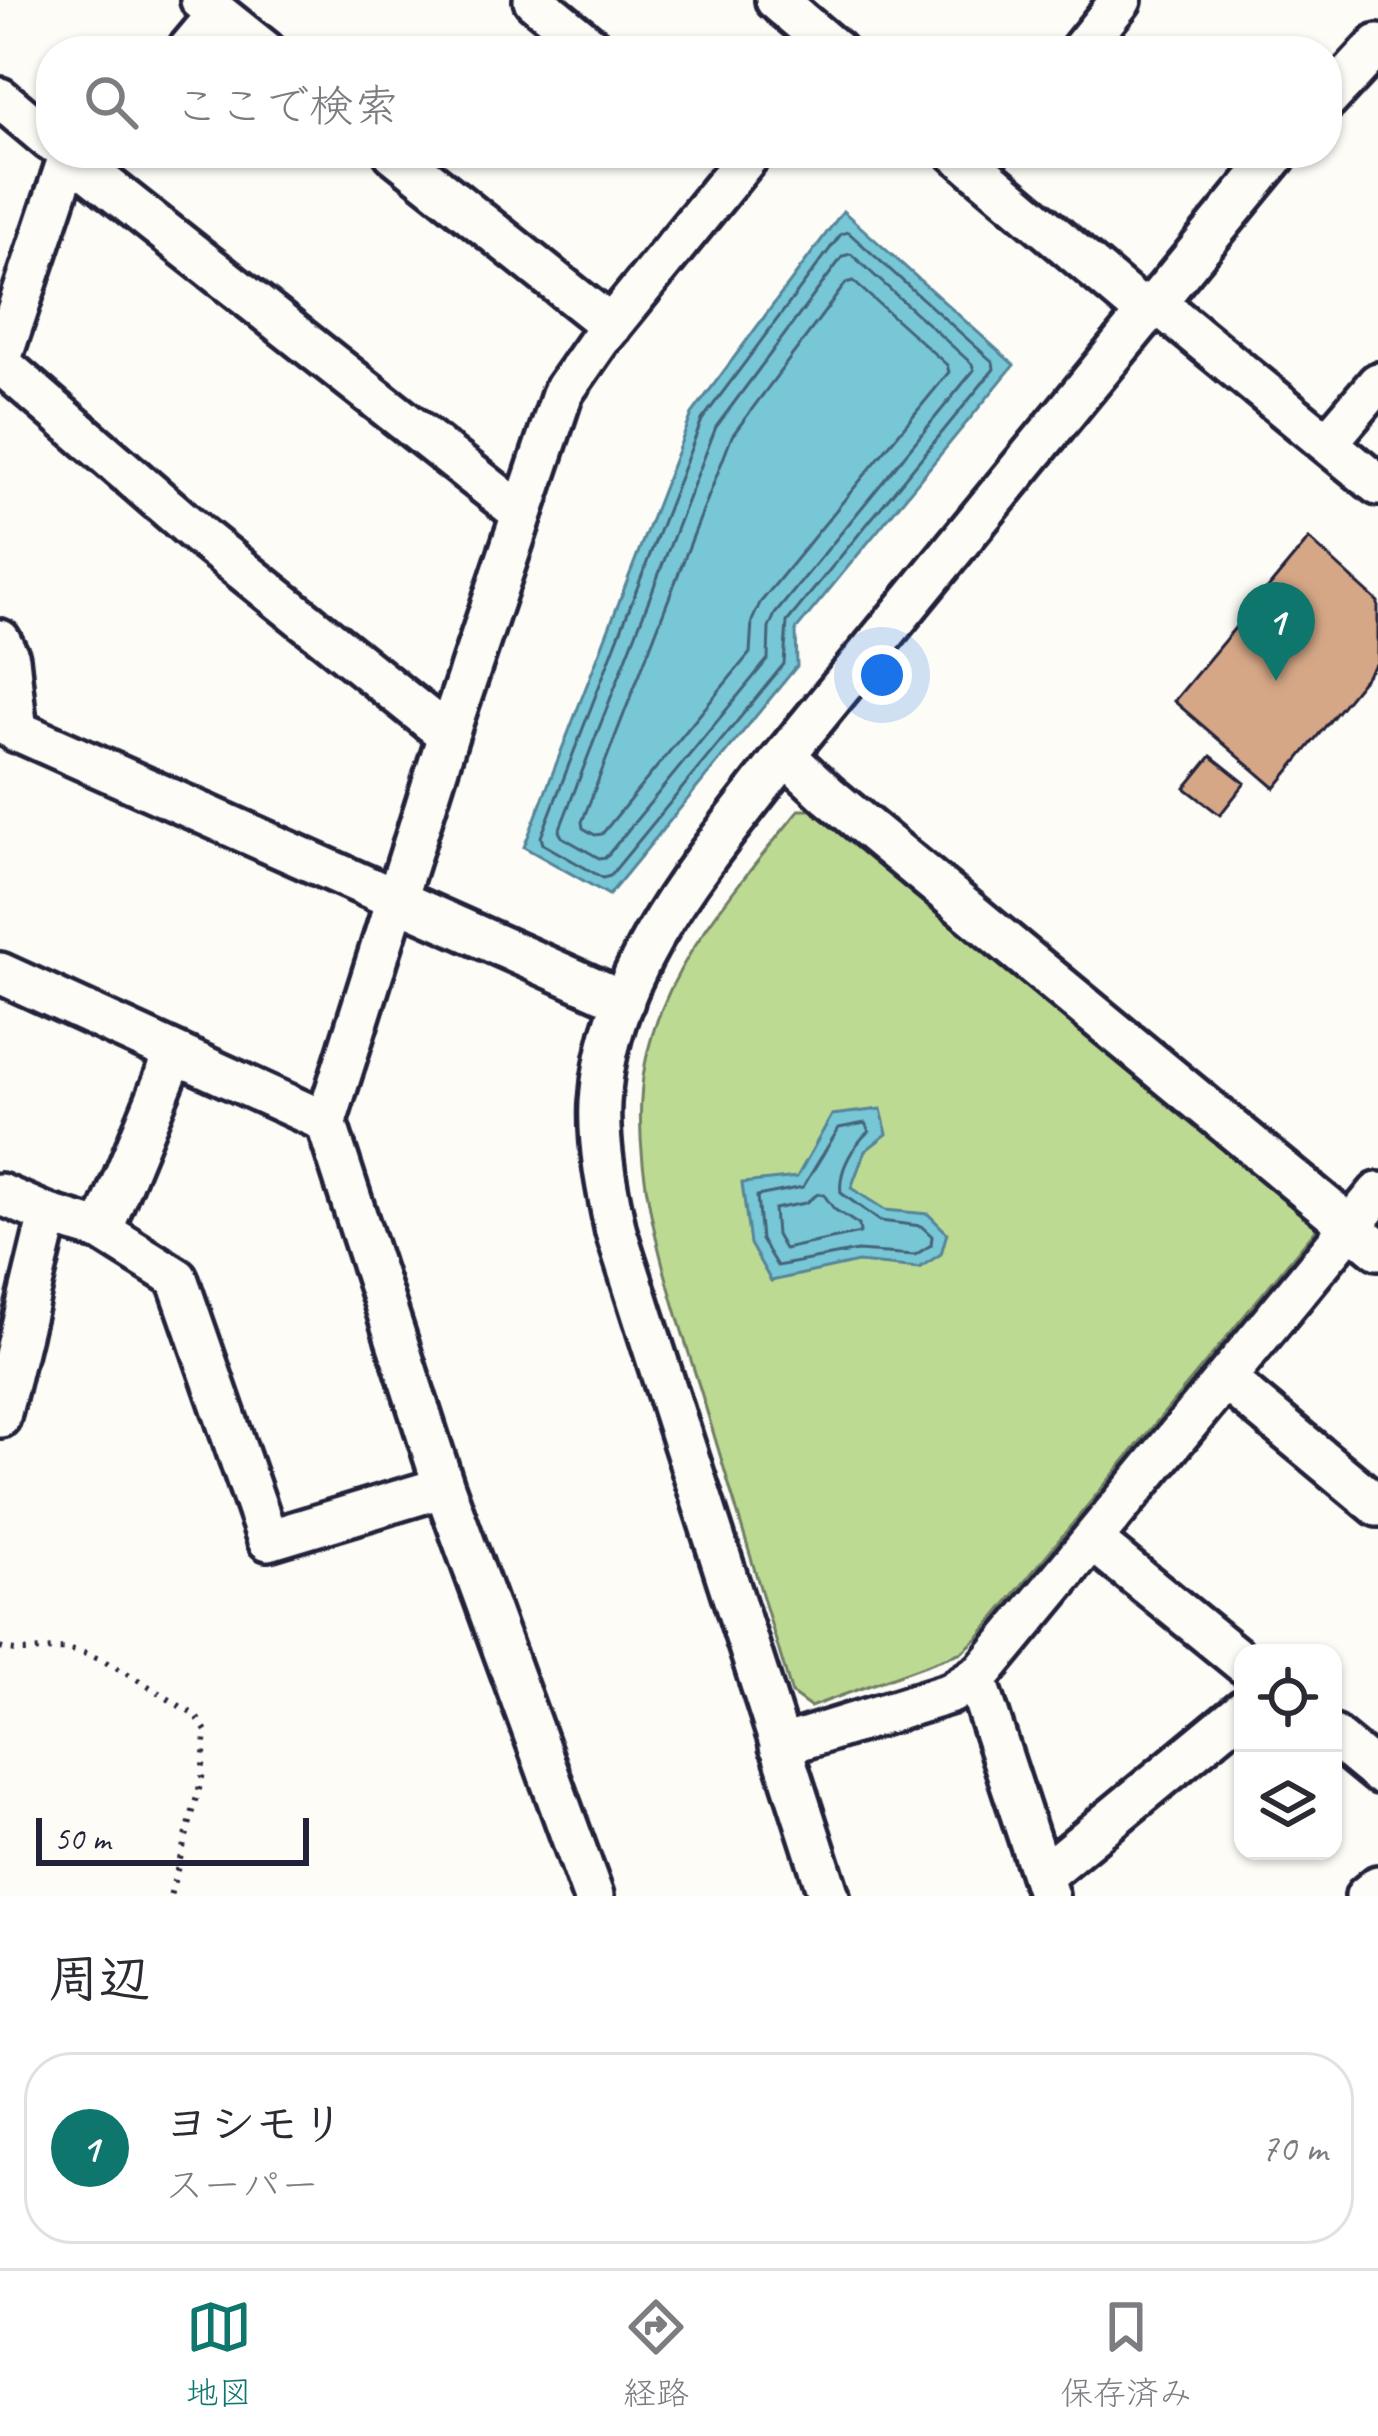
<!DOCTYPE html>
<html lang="ja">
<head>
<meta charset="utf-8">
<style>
  :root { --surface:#fff; --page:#f2f2f3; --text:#2b2b33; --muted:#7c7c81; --line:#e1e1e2; --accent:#0f766e }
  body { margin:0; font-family:Caveat,"Klee One",sans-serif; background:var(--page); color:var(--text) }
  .controls { position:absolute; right:36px; bottom:36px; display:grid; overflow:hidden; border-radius:24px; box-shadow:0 3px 9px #0004 }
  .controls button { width:108px; height:108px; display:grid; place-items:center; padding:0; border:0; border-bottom:3px solid var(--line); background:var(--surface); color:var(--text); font:60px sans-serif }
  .scale { position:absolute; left:36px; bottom:30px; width:273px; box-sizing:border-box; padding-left:12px; border:6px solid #22223b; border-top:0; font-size:33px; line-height:42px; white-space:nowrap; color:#22223b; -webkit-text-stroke:9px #fdfcf7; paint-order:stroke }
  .you { position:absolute; left:882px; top:675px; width:42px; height:42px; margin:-30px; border:9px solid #fff; border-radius:50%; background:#1a73e8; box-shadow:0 0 0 18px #1a73e833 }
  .badge { display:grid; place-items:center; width:78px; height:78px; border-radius:50%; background:var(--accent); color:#fff; font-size:39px; font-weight:700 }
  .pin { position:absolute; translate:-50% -99px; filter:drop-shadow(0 3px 6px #0008) }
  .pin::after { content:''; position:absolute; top:63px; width:42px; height:36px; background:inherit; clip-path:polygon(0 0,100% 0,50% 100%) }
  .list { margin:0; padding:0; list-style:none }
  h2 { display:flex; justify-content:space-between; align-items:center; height:156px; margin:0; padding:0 48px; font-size:51px }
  h2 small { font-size:39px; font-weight:400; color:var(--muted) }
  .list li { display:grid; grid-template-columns:78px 1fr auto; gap:36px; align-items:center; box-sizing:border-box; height:192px; margin:0 24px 24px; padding:0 24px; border:3px solid var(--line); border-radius:48px }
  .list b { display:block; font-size:45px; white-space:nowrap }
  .list p { margin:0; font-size:39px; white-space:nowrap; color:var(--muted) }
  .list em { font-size:39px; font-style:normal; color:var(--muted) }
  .icon { flex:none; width:66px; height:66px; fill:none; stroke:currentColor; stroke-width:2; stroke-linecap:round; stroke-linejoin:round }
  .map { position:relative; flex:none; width:1378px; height:1896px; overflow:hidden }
  .search { position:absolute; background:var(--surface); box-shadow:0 3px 9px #0004; left:36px; right:36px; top:36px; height:132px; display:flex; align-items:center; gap:30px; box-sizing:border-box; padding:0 42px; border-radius:48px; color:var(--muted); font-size:45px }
  .sheet { height:372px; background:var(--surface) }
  nav { display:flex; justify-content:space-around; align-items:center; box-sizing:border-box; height:168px; border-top:3px solid var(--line); background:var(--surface); font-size:33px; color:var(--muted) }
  nav a { display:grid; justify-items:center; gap:6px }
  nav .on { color:var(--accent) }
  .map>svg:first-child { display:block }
  .green { fill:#bdda92; stroke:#707e66; stroke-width:3 }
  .water { fill:#78c7d6; stroke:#568598; stroke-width:3 }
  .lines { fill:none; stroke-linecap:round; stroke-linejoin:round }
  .shore { stroke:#446479; stroke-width:3 }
  .building { fill:#d5a786; stroke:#22223b; stroke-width:3 }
  .minor-casing { stroke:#22223b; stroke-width:48 }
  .path { stroke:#22223b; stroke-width:6; stroke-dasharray:3 9; stroke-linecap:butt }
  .minor { stroke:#fdfcf7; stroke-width:39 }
</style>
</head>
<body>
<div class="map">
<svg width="1378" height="1896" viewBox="0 0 1378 1896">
  <rect width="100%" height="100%" fill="#fdfcf7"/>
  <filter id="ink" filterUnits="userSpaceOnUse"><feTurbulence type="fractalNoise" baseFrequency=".00833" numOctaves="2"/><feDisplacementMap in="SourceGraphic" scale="24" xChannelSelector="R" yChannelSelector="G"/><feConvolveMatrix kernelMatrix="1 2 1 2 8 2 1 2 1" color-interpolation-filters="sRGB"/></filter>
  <g filter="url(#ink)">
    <path class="green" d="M799,810H811L1317,1217V1228L978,1638L962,1652L810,1707L792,1694C763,1598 734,1501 705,1405C674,1303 625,1171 645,1065C663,965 738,887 799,810Z"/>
    <path class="water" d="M843,211L1014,365L796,630L797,666L609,895L524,847L692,414Z
      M881,1109L887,1134L865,1151L851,1188L885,1210L928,1214L947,1233L941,1254L919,1268L858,1262L771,1281L750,1244L742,1183L797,1177L832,1115Z"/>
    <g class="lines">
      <path class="shore" d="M848,232L993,362L994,369L787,622L784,664L610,876L603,878L543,844L541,837L702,420L841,234Z
        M851,254L972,364L974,370L775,614L769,628L768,659L606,857L599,858L562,837L559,831L716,427L843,256Z
        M853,281L947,365L949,372L760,603L752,621L750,653L602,834L595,835L583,828L582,822L732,436L846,283Z
        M865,1123L869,1131C853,1146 838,1170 841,1193L880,1221L921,1226L932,1236L931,1245L915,1255L857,1251L777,1266L761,1240L757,1196L803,1187L839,1128Z
        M818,1194L824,1195L834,1209L859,1225L860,1233L784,1249L776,1235L774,1209L805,1203Z"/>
    </g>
    <path class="building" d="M1309,539L1378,602V662L1275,788L1174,701Z
      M1211,756L1245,783L1220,815L1185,788Z"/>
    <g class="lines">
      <defs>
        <path id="minor" d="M201,0L265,51
          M534,0L596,51
          M776,0L836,51
          M187,51L218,14
          M1080,51L1121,0
          M0,98L51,141
          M1327,100L1378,45
          M394,153L611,326
          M957,153L1145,312
          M69,156L521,513
          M1154,301L1378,485
          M0,362L69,156L65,153
          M0,363L200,536L448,735
          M1327,443L1378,383
          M0,640L9,658L17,732
          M0,723L624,1001
          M785,755L828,795L1378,1249
          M0,973L326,1122L448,735L563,392L600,339L751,153
          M326,1122L444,1487L593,1896
          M0,1194L49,1215
          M102,1231L177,1278L268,1540L444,1487
          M1225,1379L1378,1506
          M0,1417L49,1215L102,1231L175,1053
          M1092,1540L1243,1663
          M976,1677L1048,1896
          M1333,1736L1378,1773
          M780,1746L951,1693L982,1673L1378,1193
          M1042,1876L1243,1710
          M829,1896L616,1232C607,1190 598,1146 600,1103C608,966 706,858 785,755L1278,153
          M1366,1896L1378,1886"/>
      </defs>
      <use href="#minor" class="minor-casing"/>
      <path class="path" d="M0,1648C26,1656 51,1645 76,1651C114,1660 161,1696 195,1715L206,1731L202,1778L170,1896"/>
      <use href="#minor" class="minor"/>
    </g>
  </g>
</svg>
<div class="controls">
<button><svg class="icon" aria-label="locate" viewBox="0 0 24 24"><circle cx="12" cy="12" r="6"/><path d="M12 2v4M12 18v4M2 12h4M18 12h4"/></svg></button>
<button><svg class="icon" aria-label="layers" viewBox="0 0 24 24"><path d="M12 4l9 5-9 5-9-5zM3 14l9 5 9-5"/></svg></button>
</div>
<div class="scale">50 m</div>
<div class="you"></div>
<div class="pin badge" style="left:1276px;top:681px">1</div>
<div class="search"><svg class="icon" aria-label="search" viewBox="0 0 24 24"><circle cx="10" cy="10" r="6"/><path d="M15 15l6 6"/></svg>ここで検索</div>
</div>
<section class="sheet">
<h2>周辺<small></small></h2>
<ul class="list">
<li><span class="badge">1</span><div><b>ヨシモリ</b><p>スーパー</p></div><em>70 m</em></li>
</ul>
</section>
<nav>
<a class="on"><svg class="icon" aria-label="map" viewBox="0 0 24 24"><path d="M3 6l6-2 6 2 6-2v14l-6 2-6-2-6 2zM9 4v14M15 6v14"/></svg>地図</a>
<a><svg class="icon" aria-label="directions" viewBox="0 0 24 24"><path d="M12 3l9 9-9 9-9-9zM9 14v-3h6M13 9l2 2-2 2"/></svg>経路</a>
<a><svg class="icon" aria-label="saved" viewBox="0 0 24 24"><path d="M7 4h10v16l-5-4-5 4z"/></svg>保存済み</a>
</nav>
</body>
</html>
